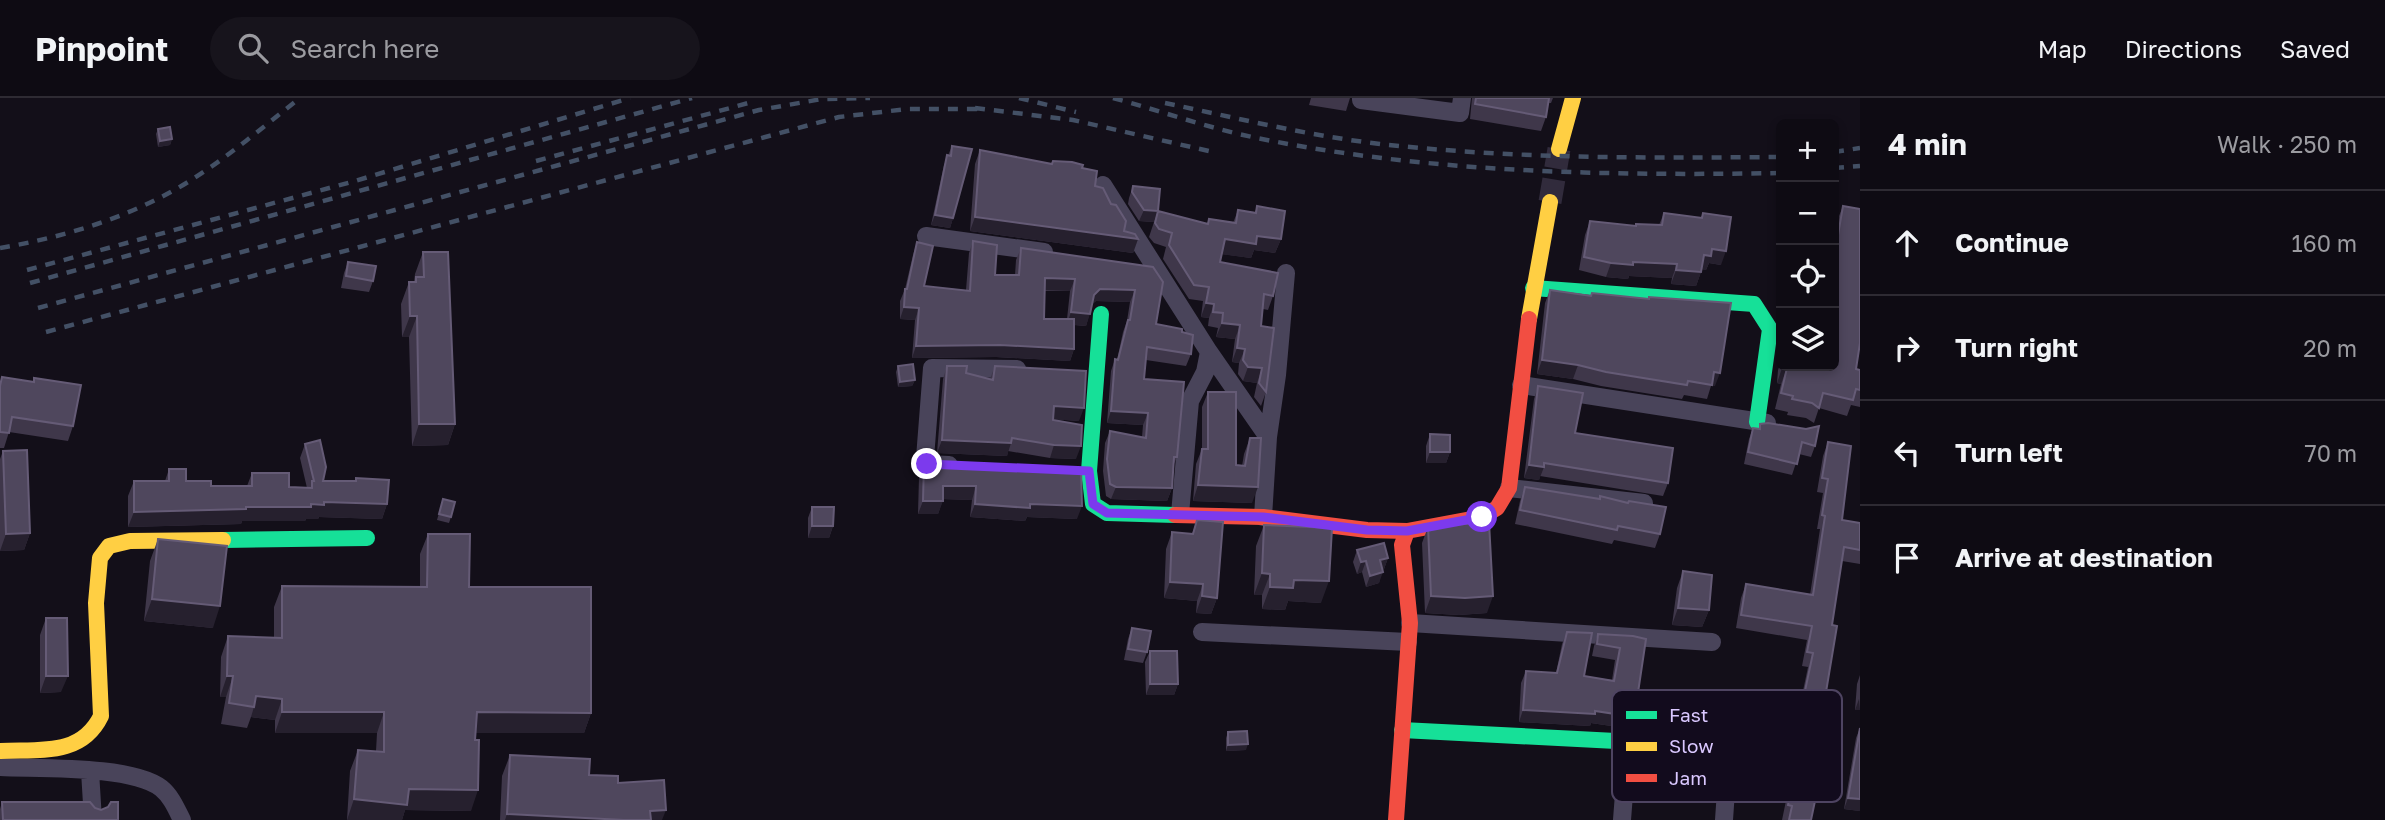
<!DOCTYPE html>
<html lang="en">
<head>
<meta charset="utf-8">
<style>
  :root { --surface:#0e0b13; --page:#17141c; --text:#f1f3f6; --muted:#9b9ba0; --line:#2e2b33 }
  body { margin:0; font-family:"Golos Text",sans-serif; background:var(--page); color:var(--text) }
  .controls { position:absolute; right:21px; top:21px; display:grid; overflow:hidden; border-radius:10px; box-shadow:0 4px 10px #0003 }
  .controls button { width:63px; height:63px; display:grid; place-items:center; padding:0; border:0; border-bottom:2px solid var(--line); background:var(--surface); color:var(--text); font:35px sans-serif }
  .stop { position:absolute; width:21px; height:21px; margin:-16px; border:5px solid #7c3aed; border-radius:50%; background:#fff }
  .stop.end { background:#7c3aed; border-color:#fff; box-shadow:0 2px 7px #0008 }
  .list { margin:0; padding:0; list-style:none }
  h2 { display:flex; justify-content:space-between; align-items:center; height:91px; margin:0; padding:0 28px; font-size:30px }
  h2 small { font-size:23px; font-weight:400; color:var(--muted) }
  .list li { display:grid; grid-template-columns:46px 1fr auto; gap:21px; align-items:center; box-sizing:border-box; height:105px; padding:0 28px; border-top:2px solid var(--line) }
  .list b { display:block; font-size:26px; white-space:nowrap }
  .list em { font-size:23px; font-style:normal; color:var(--muted) }
  .icon { flex:none; width:38px; height:38px; fill:none; stroke:currentColor; stroke-width:2; stroke-linecap:round; stroke-linejoin:round }
  .map { position:relative; flex:none; width:1860px; height:722px; overflow:hidden }
  header { display:flex; align-items:center; gap:42px; box-sizing:border-box; height:98px; padding:0 35px; background:var(--surface); border-bottom:2px solid var(--line) }
  header strong { font-size:33px }
  nav { display:flex; gap:38px; margin-inline-start:auto; font-size:24px }
  .search { width:490px; height:63px; background:var(--page); display:flex; align-items:center; gap:18px; box-sizing:border-box; padding:0 24px; border-radius:38px; color:var(--muted); font-size:26px }
  main { display:flex }
  aside { flex:1; background:var(--surface) }
  .map>svg:first-child { display:block }
  .lines { fill:none; stroke-linecap:round; stroke-linejoin:round }
  .secondary-tunnel { stroke:#312b3c; stroke-width:23; stroke-dasharray:23 11; stroke-linecap:butt }
  .street { stroke:#49445a; stroke-width:18 }
  .fast { stroke:#16e098; stroke-width:16 }
  .slow { stroke:#ffcf43; stroke-width:16 }
  .jam { stroke:#f24e42; stroke-width:16 }
  .rail { stroke:#435065; stroke-width:4.5; stroke-dasharray:10 9; stroke-linecap:butt }
  .wall { fill:#3f374a; fill-rule:evenodd }
  .shaded-wall { fill:#26202e }
  .building { fill:#4f475d; stroke:#655b76; stroke-width:2 }
  .route { stroke:#7c3aed; stroke-width:9 }
  .key { fill:#120b1d; stroke:#4e4461; stroke-width:2 }
  .key-label { font-size:19px; fill:#dac8ff }
</style>
</head>
<body>
<header>
<strong>Pinpoint</strong>
<div class="search"><svg class="icon" aria-label="search" viewBox="0 0 24 24"><circle cx="10" cy="10" r="6"/><path d="M15 15l6 6"/></svg>Search here</div>
<nav><a>Map</a><a>Directions</a><a>Saved</a></nav>
</header>
<main>
<div class="map">
<svg width="1860" height="722" viewBox="0 0 1860 722">
  <rect width="100%" height="100%" fill="#130f19"/>
  <g class="lines">
    <path class="secondary-tunnel" d="M1550,104L1559,51"/>
    <path class="street" d="M1361,0V2L1460,15L1462,0
      M1103,87L1209,254L1268,339
      M926,138L1044,154
      M1521,287L1767,325
      M949,367L927,366L925,360L932,270L1017,271
      M1509,390L1644,405
      M1180,416L1190,303L1205,274L1209,254
      M1263,419L1268,339L1277,277L1286,175
      M1410,525L1712,544
      M1202,534L1408,544
      M0,669C39,671 131,667 161,690C171,698 176,710 182,722
      M90,673L93,722
      M1622,722L1628,644
      M1724,722L1729,649"/>
    <path class="fast" d="M1533,190L1754,206L1770,231L1757,324
      M1101,216L1089,373L1093,406L1107,415L1175,417
      M223,442L367,440
      M1402,632L1771,651"/>
    <path class="slow" d="M1559,51L1573,0
      M1529,221L1550,104
      M0,653C39,651 81,659 101,618L96,505L100,460L109,448L130,443L223,442"/>
    <path class="jam" d="M1175,417L1263,419L1367,432L1407,433
      M1396,722L1410,525L1402,447L1407,433L1482,419L1497,410L1509,390L1529,221"/>
    <path class="rail" d="M1019,0L1076,14
      M1113,0C1161,13 1208,30 1257,40C1429,75 1606,78 1781,75
      M1165,5C1242,21 1321,41 1400,48C1527,61 1654,60 1781,59
      M975,10L1073,22L1213,54
      M1834,54L1860,50
      M536,63L752,4
      M1834,70L1860,68
      M0,150C65,139 131,119 188,84C227,60 264,28 300,0
      M27,172L355,83L630,0
      M30,185L692,0
      M38,210L759,12L822,1L870,0
      M46,234L839,19L907,11H985"/>
  </g>
  <path class="wall" d="M1311,0H1350L1346,13L1309,7Z
    M1472,0H1553L1551,5H1548L1546,19L1541,33L1470,21Z
    M158,31L172,41L170,47L158,49L156,36Z
    M952,48L953,120L950,130L931,127L944,67Z
    M980,52L1052,66L1082,70L1124,133L1138,141L1133,155L970,133L975,66Z
    M1133,88L1158,113L1207,126L1209,121L1233,125L1238,112L1255,114L1257,108L1281,141L1275,155L1254,152L1251,160L1222,156L1220,164L1273,198L1268,212L1263,211L1261,228L1266,294L1261,308L1254,299L1257,285L1243,283L1238,276L1239,265L1232,264L1235,241L1216,239L1218,230L1208,228L1209,220L1201,219L1203,203L1189,201L1163,161L1166,149L1154,145L1149,139L1154,124L1139,123L1128,106L1129,100Z
    M1843,108L1856,271L1860,272V309L1851,307L1847,318L1819,310L1814,325L1806,320L1787,317L1788,314L1775,311L1781,286L1777,285L1778,272L1781,264V268H1834V142L1837,123Z
    M1664,115L1701,120L1703,115L1721,167L1709,165L1706,172L1702,171L1696,188L1671,186L1672,180L1629,178L1628,181L1606,179L1579,172L1585,137L1590,123L1635,128L1659,127Z
    M973,143L995,177H1015L1016,162L1021,150L1153,169L1156,226L1182,234L1191,256L1186,268L1146,262L1144,281L1177,359L1173,368L1172,390L1167,403L1111,401L1106,398L1103,373L1105,345L1110,333L1142,339L1143,327L1107,325L1111,273L1115,261L1117,262L1123,234L1127,223L1130,204L1096,203L1092,206L1086,228L1074,227V251L1070,263L996,259L912,260L915,222L900,221V203L905,191L913,157L917,144L924,188L966,192L969,155ZM1045,193H1070L1067,221H1044Z
    M423,154L455,326L448,347L412,348L409,239H402L401,206L409,184H414L415,176Z
    M348,164L373,183L369,194L341,190L344,175Z
    M1550,192L1591,197L1592,195L1715,288H1711L1707,301L1684,297L1682,301L1601,288L1573,281L1537,276L1545,205Z
    M1781,193V223L1777,217L1778,201Z
    M898,268L915,282L912,288L898,289L896,274Z
    M947,268L966,275L990,281L995,268L1079,323L1053,321L1076,361L1050,360L1008,353L1007,358L937,355L943,281Z
    M2,279L33,284L34,280L73,328L68,343L9,334L4,350H0V284Z
    M1538,288L1575,335L1668,385L1663,398L1540,378L1539,382L1524,380L1534,301Z
    M1208,294L1236,367L1242,368L1244,356L1250,340L1252,405L1193,403L1196,366L1202,351V309Z
    M1760,326L1806,331L1815,348L1811,359L1799,356L1792,377L1744,366L1749,341L1753,330L1759,331Z
    M1430,336L1450,354L1446,365H1426V348Z
    M1828,344L1842,422L1860,425V466L1842,463L1832,527L1824,606L1826,631L1821,645L1793,640L1808,569L1802,568L1807,542L1736,530L1741,500L1746,486L1810,497L1820,431H1817L1823,395L1817,394L1823,358Z
    M305,346L323,383H355L356,380L387,406L382,421L319,419L318,421H306L305,423H242L241,426L128,429V398L134,383H165L169,371L186,383L211,388H247L252,375L289,389L307,390L300,360Z
    M3,353L30,435L24,452L0,453V361Z
    M924,365L1077,421L1027,419L1025,423L970,419L972,402L943,401L938,416H918L919,379Z
    M1525,389L1660,436L1655,450L1614,442L1612,446L1515,426L1520,403Z
    M443,401L451,419L449,425L437,422Z
    M812,409L833,428L829,440H808V420Z
    M1197,422L1217,500L1211,516L1196,515L1197,503L1164,500L1166,451L1172,434L1192,436Z
    M1264,427L1321,505L1288,503L1285,512L1262,511V497H1254L1256,448Z
    M1428,429L1487,515L1459,517L1425,515L1422,445Z
    M428,436L469,489L591,615L584,635H475L471,713L405,712L402,722H347L350,673L358,652L376,653L377,635H275V622L251,619L247,630L221,626L226,599H220L221,559L228,538L274,540V509L282,488L420,489V456Z
    M158,441L213,530L144,523L150,463Z
    M1357,452L1388,460L1384,471L1382,472L1379,485L1366,489L1362,474L1357,476L1353,464Z
    M1683,473L1709,512L1702,529L1672,527L1677,490Z
    M46,520L61,594L40,595V537Z
    M1132,530L1147,554L1143,565L1124,562L1128,541Z
    M1567,534L1584,578L1612,582L1615,562L1592,558L1594,548L1598,536L1633,538L1636,608L1631,620L1622,618L1618,629L1591,625L1590,628L1519,624L1521,585L1526,573L1556,575L1562,546Z
    M1150,553L1178,586L1174,597H1146L1145,564Z
    M1860,577V612H1855L1857,586Z
    M1860,630V713L1844,711L1856,640Z
    M1228,634L1246,652L1226,653V640Z
    M1800,645L1811,722H1782L1794,664Z
    M510,657L618,685L662,722H500L502,678Z
    M2,704L95,710L118,722H0V711Z"/>
  <path class="shaded-wall" d="M172,41L170,47L158,49L160,43Z
    M1144,112L1158,113L1154,124L1139,123Z
    M935,117L953,120L950,130L931,127Z
    M975,119L1138,141L1133,155L970,133Z
    M1257,138L1281,141L1275,155L1254,152L1251,160L1220,156L1225,141Z
    M1712,151L1726,153L1721,167L1709,165L1706,172L1699,171L1704,157Z
    M1633,164L1677,166L1672,180L1629,178L1628,181L1606,179L1611,165Z
    M1676,172L1701,174L1696,188L1671,186Z
    M1045,180L1075,181L1070,193L1040,192Z
    M1100,191L1135,192L1130,204L1096,203L1089,209L1094,197Z
    M1206,205L1214,206L1209,220L1201,219Z
    M904,209L919,210L915,222L900,221Z
    M1071,214L1090,216L1086,228L1067,226Z
    M410,218H417L409,239H402Z
    M1222,225L1240,227L1235,241L1216,239Z
    M1000,247L1074,251L1070,263L996,259L912,260L916,248Z
    M1237,250L1245,251L1239,265L1232,264Z
    M1542,262L1578,267L1573,281L1537,276Z
    M1248,269L1262,270L1257,285L1243,283Z
    M1782,270H1787L1781,286L1777,285Z
    M1714,274L1720,275L1715,288H1711Z
    M915,282L912,288L898,289L900,284Z
    M1054,308L1084,310L1079,323L1050,321Z
    M1111,313L1148,315L1143,327L1107,325Z
    M419,326H455L448,347L412,348Z
    M942,342L1011,345L1007,358L937,355Z
    M1054,347L1081,348L1076,361L1050,360Z
    M1430,354H1450L1446,365H1426Z
    M1529,367L1544,369L1539,382L1524,380Z
    M1198,387L1258,389L1252,405L1193,403Z
    M943,388H976L972,402L938,401Z
    M1116,389L1172,390L1167,403L1111,401Z
    M923,403H943L938,416H918Z
    M324,404L387,406L382,421L319,419L318,421H306L305,423H242L241,426L128,429L134,414L311,406Z
    M975,406H1030L1082,408L1077,421L1027,419L1025,423L970,419Z
    M812,428H833L829,440H808Z
    M30,435L24,452L0,453L6,436Z
    M1388,460L1384,471L1375,474L1380,462Z
    M1366,463L1362,474L1357,476L1361,464Z
    M1383,474L1379,485L1366,489L1370,478Z
    M1262,475L1270,476L1262,497H1254Z
    M1294,482L1329,483L1321,505L1288,503L1285,512L1262,511L1270,489Z
    M1170,484L1203,486L1197,503L1164,500Z
    M1202,498L1217,500L1211,516L1196,515Z
    M1431,498H1493L1487,515L1459,517L1425,515Z
    M152,501L220,508L213,530L144,523Z
    M1678,510L1709,512L1702,529L1672,527Z
    M46,578H68L61,594L40,595Z
    M227,578H233L226,599H220Z
    M1150,586H1178L1174,597H1146Z
    M256,598L282,601L275,622L251,619L254,609Z
    M1859,601L1860,612H1855Z
    M1523,612L1595,613L1622,617L1618,629L1591,625L1590,628L1519,624Z
    M282,614H384L377,635H275Z
    M477,614L591,615L584,635H470Z
    M1248,646L1246,652L1226,653L1228,647Z
    M409,691L478,692L471,713L405,712L402,722H347L354,701Z
    M1848,700L1860,701V713L1844,711Z
    M666,712L662,722H647L650,713Z
    M507,716L624,722H505Z"/>
  <path class="building" d="M1476,0H1549L1546,19L1475,6Z
    M170,29L172,41L160,43L158,31Z
    M952,48L972,51L953,120L935,117L947,57L951,58Z
    M980,52L1052,66L1053,63L1072,64L1083,67L1082,70L1097,73L1095,88L1103,90L1111,106L1116,107L1126,123L1124,133L1135,136L1138,141L975,119Z
    M1133,88L1160,91L1158,113L1144,112L1132,94Z
    M1257,108L1285,113L1281,141L1257,138L1256,146L1225,141L1220,164L1278,175L1273,198L1264,196L1261,228L1274,230L1266,294L1259,285L1262,270L1248,269L1243,262L1245,251L1237,250L1240,227L1222,225L1223,215L1213,214L1214,206L1206,205L1209,189L1194,187L1169,147L1172,135L1159,131L1155,125L1158,113L1208,126L1209,121L1236,125L1238,112L1256,115Z
    M1843,108L1860,111V245L1856,271L1860,272V292L1856,291L1853,302L1823,295L1819,310L1812,305L1792,301L1793,298L1781,295L1787,270H1782V268H1834V160Z
    M1664,115L1702,120L1703,115L1731,119L1726,153L1712,151L1711,158L1704,157L1701,174L1676,172L1677,166L1633,164V167L1611,165L1584,159L1590,123L1636,128V126L1662,127Z
    M973,143L997,147L995,177H1019L1021,150L1153,169L1163,184L1156,226L1182,231V234L1193,237L1191,256L1147,249L1144,281L1184,284L1177,359H1174L1172,390L1116,389L1110,386L1107,361L1110,333L1146,340L1148,315L1111,313L1115,261L1118,262L1128,222H1130L1135,192L1100,191L1094,197L1090,216L1071,214L1075,181L1045,180L1044,221H1074V251L1000,247L916,248L919,210L904,209L905,191H907L917,144L933,148L924,188L970,193Z
    M423,154H448L455,326H419L417,218H410L409,184H416V179H424Z
    M348,164L376,168L373,183L346,178Z
    M1550,192L1591,198L1592,195L1649,201V199L1731,205L1720,275L1714,274L1712,287L1688,283L1687,287L1606,274L1578,267L1542,262Z
    M913,266L915,282L900,284L898,268Z
    M947,268H967L966,275L993,282L995,268L1086,273L1084,310L1054,308L1053,322L1082,327L1081,348L1054,347L1012,340L1011,345L942,342Z
    M2,279L34,284V280L81,287L73,328L12,319L9,335L0,334V288Z
    M1538,288L1583,295L1575,335L1673,350L1668,385L1544,365V369L1529,367Z
    M1208,294H1236V367L1245,368L1250,340H1261L1258,389L1198,387L1202,351H1208Z
    M1768,325L1806,331L1819,328L1815,348L1802,344L1797,366L1748,354L1753,330L1760,331V326Z
    M1430,336L1450,337V354H1430Z
    M320,342L326,369L323,383H356V380L389,382L387,406L324,404V407L311,406V409H246V411L134,414V383H169V371H186V383H211V388H252V375H289V389L312,390V383H314L305,346Z
    M1828,344L1851,348L1842,422L1860,425V452L1844,449L1832,527L1837,528L1824,606L1830,607L1826,631L1798,626L1813,555L1807,554L1812,528L1741,517L1746,486L1813,497L1825,418L1822,417L1828,381L1822,380Z
    M27,352L30,435L6,436L3,353Z
    M924,365L1081,371L1082,408L1030,406V410L975,406L976,388H943V403H923Z
    M1525,389L1600,401V398L1628,405L1629,403L1666,409L1660,436L1618,428L1617,432L1520,412Z
    M443,401L455,404L451,419L439,416Z
    M812,409H834L833,428H812Z
    M1197,422L1223,424L1217,500L1202,498L1203,486L1170,484L1172,434L1193,436Z
    M1489,424L1493,498L1465,500L1431,498L1428,429Z
    M1264,427L1332,430L1329,483L1294,482L1293,490L1270,489V476L1262,475Z
    M428,436H470L469,489H591V615L477,614L475,642H479L478,692L409,691L407,707L354,701L358,652L384,654V614H282V601L256,598L254,609L229,605L233,578H227L228,538L282,540V488L427,489Z
    M158,441L227,448L220,508L152,501Z
    M1384,445L1388,460L1380,462L1383,474L1370,478L1366,463L1361,464L1357,452Z
    M1683,473L1712,477L1709,512L1678,510Z
    M46,520H67L68,578H46Z
    M1132,530L1151,533L1147,554L1128,551Z
    M1567,534L1592,535L1584,578L1614,583L1620,550L1597,546L1598,536L1633,538L1646,541L1636,608L1624,606L1622,617L1595,613V616L1523,612L1526,573L1557,575Z
    M1150,553H1177L1178,586H1150Z
    M1860,630V701L1848,700Z
    M1247,633L1248,646L1228,647V634Z
    M1800,645L1826,651L1811,722H1789L1792,708L1788,707Z
    M510,657L590,661L589,677L618,678V685L664,682L666,712L650,713L651,722H624L507,716Z
    M2,704H90L95,710L101,712L108,709L111,704H118V722H3Z"/>
  <g class="lines">
    <path class="route" d="M927,366L1089,373L1093,406L1107,415L1263,419L1367,432L1407,433L1482,419"/>
  </g>
  <rect x="1612" y="592" width="230" height="112" rx="10" class="key"/>
  <rect x="1626" y="613" width="31" height="8" fill="#16e098"/>
  <rect x="1626" y="644" width="31" height="9" fill="#ffcf43"/>
  <rect x="1626" y="676" width="31" height="8" fill="#f24e42"/>
  <g class="key-label">
    <text x="1669" y="624">Fast</text>
    <text x="1669" y="655">Slow</text>
    <text x="1669" y="687">Jam</text>
  </g>
</svg>
<div class="controls">
<button>+</button>
<button>−</button>
<button><svg class="icon" aria-label="locate" viewBox="0 0 24 24"><circle cx="12" cy="12" r="6"/><path d="M12 2v4M12 18v4M2 12h4M18 12h4"/></svg></button>
<button><svg class="icon" aria-label="layers" viewBox="0 0 24 24"><path d="M12 4l9 5-9 5-9-5zM3 14l9 5 9-5"/></svg></button>
</div>
<div class="stop" style="left:1482px;top:419px"></div>
<div class="stop end" style="left:927px;top:366px"></div>
</div>
<aside>
<h2>4 min<small>Walk · 250 m</small></h2>
<ul class="list">
<li><svg class="icon" aria-label="ahead" viewBox="0 0 24 24"><path d="M12 20V5M6 11l6-6 6 6"/></svg><div><b>Continue</b></div><em>160 m</em></li>
<li><svg class="icon" aria-label="right" viewBox="0 0 24 24"><path d="M7 20v-9h11M14 6l5 5-5 5"/></svg><div><b>Turn right</b></div><em>20 m</em></li>
<li><svg class="icon" aria-label="left" viewBox="0 0 24 24"><path d="M17 20v-9H6M10 6l-5 5 5 5"/></svg><div><b>Turn left</b></div><em>70 m</em></li>
<li><svg class="icon" aria-label="arrive" viewBox="0 0 24 24"><path d="M6 21V4h12l-3 4 3 4H6"/></svg><div><b>Arrive at destination</b></div></li>
</ul>
</aside>
</main>
</body>
</html>
